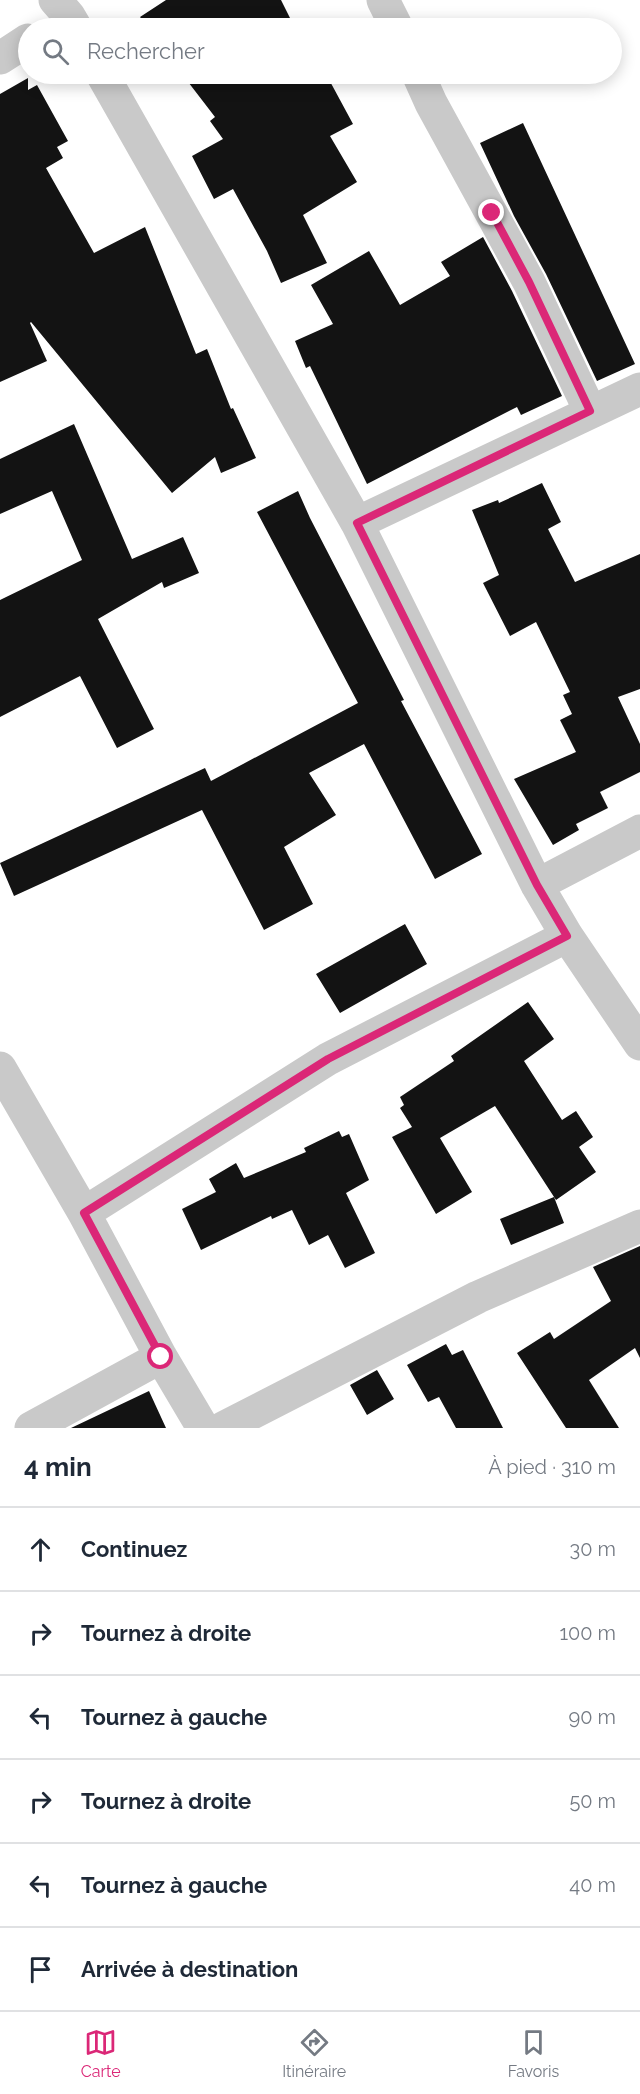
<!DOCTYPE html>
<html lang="fr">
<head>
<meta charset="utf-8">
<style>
  :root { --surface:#fff; --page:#f2f2f3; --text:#1f2937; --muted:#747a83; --line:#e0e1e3; --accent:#db2777 }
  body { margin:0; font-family:Raleway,sans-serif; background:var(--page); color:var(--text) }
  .stop { position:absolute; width:18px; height:18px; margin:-14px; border:4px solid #db2777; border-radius:50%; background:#fff }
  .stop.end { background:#db2777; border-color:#fff; box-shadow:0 2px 6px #0008 }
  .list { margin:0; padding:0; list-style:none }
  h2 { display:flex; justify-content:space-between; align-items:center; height:78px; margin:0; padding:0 24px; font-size:26px }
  h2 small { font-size:20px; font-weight:400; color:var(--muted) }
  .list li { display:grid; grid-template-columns:39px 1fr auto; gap:18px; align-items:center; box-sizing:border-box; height:84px; padding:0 24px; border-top:2px solid var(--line) }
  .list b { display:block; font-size:22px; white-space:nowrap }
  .list em { font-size:20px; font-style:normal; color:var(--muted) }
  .icon { flex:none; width:33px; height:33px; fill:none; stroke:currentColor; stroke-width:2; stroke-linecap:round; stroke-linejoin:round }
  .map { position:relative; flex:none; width:640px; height:1428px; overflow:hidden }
  .search { position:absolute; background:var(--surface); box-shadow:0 3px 15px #0003; left:18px; right:18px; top:18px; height:66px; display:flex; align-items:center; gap:15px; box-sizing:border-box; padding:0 21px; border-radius:33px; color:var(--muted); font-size:22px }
  .sheet { height:582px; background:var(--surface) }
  nav { display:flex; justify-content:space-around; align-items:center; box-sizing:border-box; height:84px; border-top:2px solid var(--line); background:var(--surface); font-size:16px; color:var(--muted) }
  nav a { display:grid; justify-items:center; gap:3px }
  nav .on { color:var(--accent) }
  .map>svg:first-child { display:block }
  .building { fill:#131313 }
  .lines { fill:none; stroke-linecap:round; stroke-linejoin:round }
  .minor { stroke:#c9c9c9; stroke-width:33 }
  .route { stroke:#db2777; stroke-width:8 }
</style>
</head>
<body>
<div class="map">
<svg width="640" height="1428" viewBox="0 0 640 1428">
  <rect width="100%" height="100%" fill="#fff"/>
  <path class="building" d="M166,0H281L295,28H149L140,17Z
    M182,74H326L353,124L330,136L357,182L303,215L327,263L281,283L267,251L233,189L214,199L192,156L223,139L210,121L215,117Z
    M28,78V90L37,85L68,141L57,147L63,158L46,168L94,253L145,227L196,354L207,349L231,409L233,408L256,458L221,473L215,457L172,493L31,322L30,323L47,361L0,382V94Z
    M523,123L635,364L597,381L546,274L514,216L480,143Z
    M483,237L512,291L562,396L521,415L517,407L367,484L310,366L306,368L295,341L333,324L311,285L369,251L400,305L450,276L441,262Z
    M74,424L132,559L183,537L199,573L164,588L162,582L98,619L154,729L117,748L80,676L0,717V600L82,560L52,491L0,514V459Z
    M542,483L561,522L548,529L575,582L640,554V689L618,697L640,744V772L600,792L608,808L576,824L579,830L553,845L514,779L576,752L560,720L572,714L563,695L570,692L536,622L510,636L483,583L499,575L472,510L498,500L499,503Z
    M298,491L310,518L404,700L401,701L482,854L435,879L364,744L309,773L336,815L284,847L313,904L264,930L202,810L14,896L0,863L205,768L211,781L358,703L257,512Z
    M405,924L427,964L340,1013L316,974Z
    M528,1002L554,1039L524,1061L562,1120L576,1111L593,1137L579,1147L596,1172L556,1200L495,1106L440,1138L472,1192L436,1214L392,1137L412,1127L400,1108L404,1105L400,1097L454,1061L451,1056Z
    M339,1131L342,1137L349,1134L369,1180L346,1193L375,1253L345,1268L328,1235L309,1245L292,1210L272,1219L271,1216L201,1250L182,1209L216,1192L209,1179L236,1163L244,1178L306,1152L304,1148Z
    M554,1197L564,1223L511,1245L500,1219Z
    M640,1246V1358L635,1348L589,1380L619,1428H566L517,1353L550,1332L554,1339L611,1301L593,1267Z
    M446,1344L452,1355L463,1350L503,1428H456L439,1397L428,1402L407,1365Z
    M377,1370L394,1399L367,1415L350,1385Z
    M149,1391L166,1428H71Z"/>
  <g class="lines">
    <path class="minor" d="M55,0L69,16L76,28
      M383,0L397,28
      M0,58L28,40
      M102,74L357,523L537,885L567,936L640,1044
      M418,74L431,103L529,282L590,411
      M357,523L640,389
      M537,885L640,831
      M0,1068L84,1213L161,1357L203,1428
      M84,1213L328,1059L567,936
      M31,1428L161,1357
      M223,1428L478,1297L640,1226"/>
  </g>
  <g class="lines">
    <path class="route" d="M161,1357L84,1213L328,1059L567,936L537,885L357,523L590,411L529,282L492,213"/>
  </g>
</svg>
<div class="stop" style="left:161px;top:1357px"></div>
<div class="stop end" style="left:492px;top:213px"></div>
<div class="search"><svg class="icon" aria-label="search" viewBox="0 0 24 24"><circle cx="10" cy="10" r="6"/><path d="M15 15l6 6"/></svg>Rechercher</div>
</div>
<section class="sheet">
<h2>4 min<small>À pied · 310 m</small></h2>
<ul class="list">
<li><svg class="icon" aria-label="ahead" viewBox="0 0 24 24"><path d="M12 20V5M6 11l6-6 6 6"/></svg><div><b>Continuez</b></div><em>30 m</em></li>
<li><svg class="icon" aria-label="right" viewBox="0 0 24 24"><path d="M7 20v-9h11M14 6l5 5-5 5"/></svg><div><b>Tournez à droite</b></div><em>100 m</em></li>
<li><svg class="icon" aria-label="left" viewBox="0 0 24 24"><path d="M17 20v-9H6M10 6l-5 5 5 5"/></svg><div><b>Tournez à gauche</b></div><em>90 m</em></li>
<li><svg class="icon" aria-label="right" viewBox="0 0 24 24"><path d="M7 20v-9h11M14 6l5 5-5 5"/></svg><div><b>Tournez à droite</b></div><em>50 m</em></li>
<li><svg class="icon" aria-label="left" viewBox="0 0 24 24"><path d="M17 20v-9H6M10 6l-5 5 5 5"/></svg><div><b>Tournez à gauche</b></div><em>40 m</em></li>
<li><svg class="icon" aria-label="arrive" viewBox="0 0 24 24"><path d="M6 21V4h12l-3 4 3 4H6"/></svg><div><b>Arrivée à destination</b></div></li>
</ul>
</section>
<nav>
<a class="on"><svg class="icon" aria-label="map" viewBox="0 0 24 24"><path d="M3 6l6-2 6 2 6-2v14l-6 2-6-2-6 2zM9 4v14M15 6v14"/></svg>Carte</a>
<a><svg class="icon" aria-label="directions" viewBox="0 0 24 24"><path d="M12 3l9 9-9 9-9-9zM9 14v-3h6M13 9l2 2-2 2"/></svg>Itinéraire</a>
<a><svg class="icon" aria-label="saved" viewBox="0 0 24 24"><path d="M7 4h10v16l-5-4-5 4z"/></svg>Favoris</a>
</nav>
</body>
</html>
